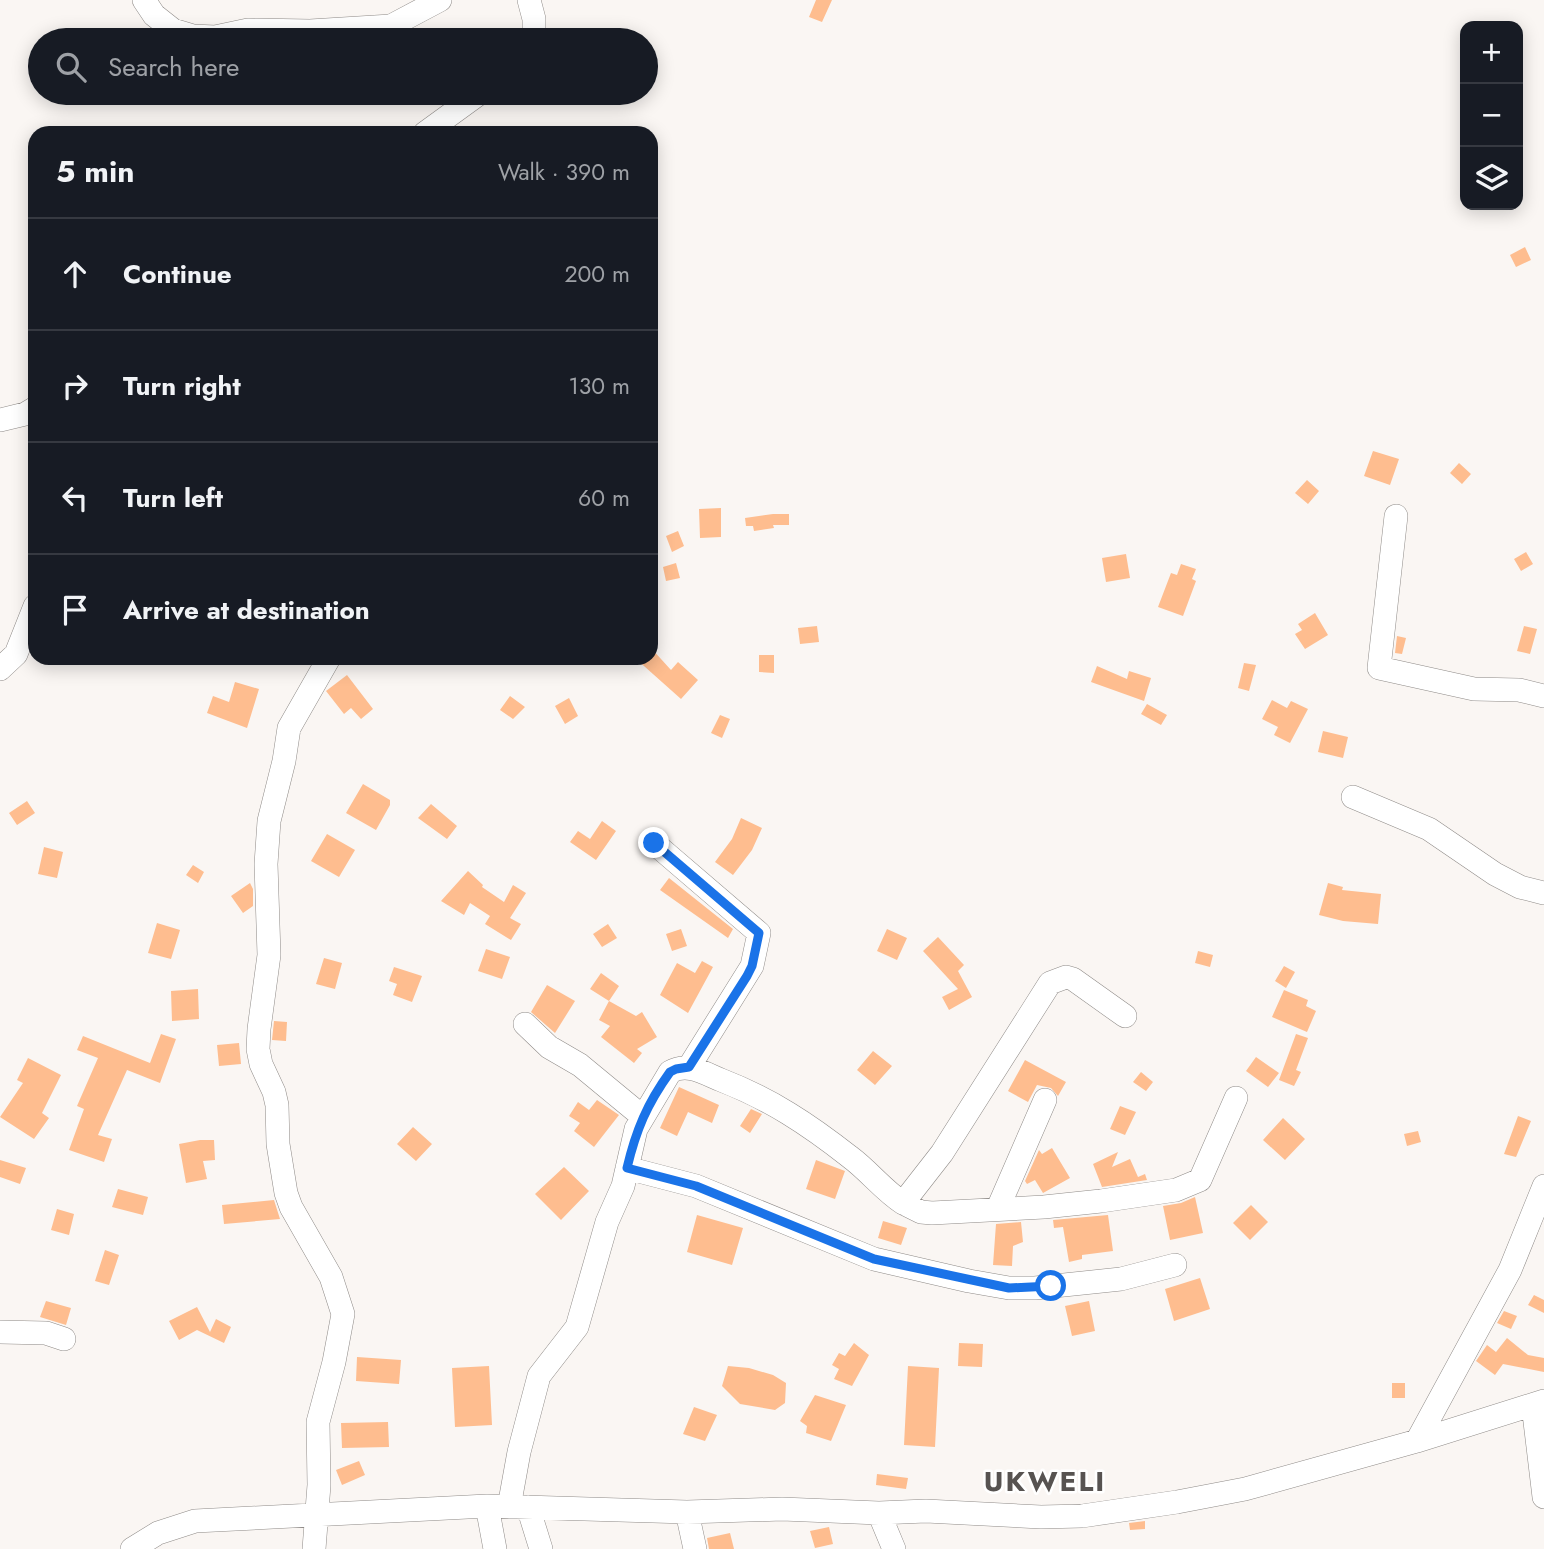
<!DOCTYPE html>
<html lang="en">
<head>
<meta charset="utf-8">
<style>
  :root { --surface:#171b24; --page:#20242c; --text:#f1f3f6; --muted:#9ea1a6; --line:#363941 }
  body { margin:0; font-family:Jost,sans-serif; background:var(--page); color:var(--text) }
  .controls { position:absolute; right:21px; top:21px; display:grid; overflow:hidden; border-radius:14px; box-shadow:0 4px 18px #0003 }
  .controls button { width:63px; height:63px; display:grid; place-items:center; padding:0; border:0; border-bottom:2px solid var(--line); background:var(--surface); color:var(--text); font:35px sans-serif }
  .stop { position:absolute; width:21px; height:21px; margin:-16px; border:5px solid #1a73e8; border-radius:50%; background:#fff }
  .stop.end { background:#1a73e8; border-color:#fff; box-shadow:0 2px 7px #0008 }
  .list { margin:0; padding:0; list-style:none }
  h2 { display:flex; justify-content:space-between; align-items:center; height:91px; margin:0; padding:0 28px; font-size:30px }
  h2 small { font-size:23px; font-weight:400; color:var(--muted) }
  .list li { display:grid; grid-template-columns:46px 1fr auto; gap:21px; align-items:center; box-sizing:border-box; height:112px; padding:0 28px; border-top:2px solid var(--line) }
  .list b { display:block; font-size:26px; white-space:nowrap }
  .list em { font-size:23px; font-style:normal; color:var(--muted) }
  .icon { flex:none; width:38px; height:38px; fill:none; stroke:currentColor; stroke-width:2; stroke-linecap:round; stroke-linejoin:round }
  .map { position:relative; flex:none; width:1544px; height:1549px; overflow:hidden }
  .search { position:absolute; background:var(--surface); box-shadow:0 4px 18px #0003; left:28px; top:28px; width:630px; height:77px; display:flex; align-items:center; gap:18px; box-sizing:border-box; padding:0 24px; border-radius:38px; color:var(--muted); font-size:26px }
  .panel { position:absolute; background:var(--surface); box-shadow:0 4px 18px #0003; left:28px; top:126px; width:630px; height:539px; border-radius:21px }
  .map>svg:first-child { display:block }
  .building { fill:#febd8f }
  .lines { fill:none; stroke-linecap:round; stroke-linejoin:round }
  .minor-casing { stroke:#8f8b88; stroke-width:24 }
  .minor { stroke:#fff; stroke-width:23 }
  .route { stroke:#1a73e8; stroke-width:9 }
  .labels { text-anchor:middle; stroke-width:5; stroke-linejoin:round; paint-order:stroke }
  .district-label { font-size:28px; font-weight:bold; letter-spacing:2px; fill:#575351; stroke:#fff }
</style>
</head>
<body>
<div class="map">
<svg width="1544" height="1549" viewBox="0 0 1544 1549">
  <rect width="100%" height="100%" fill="#faf6f3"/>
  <path class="building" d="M816,0H832L822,22L809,17Z
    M1525,247L1531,260L1516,267L1510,255Z
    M1373,451L1399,459L1390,485L1364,476Z
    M1459,463L1471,474L1462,484L1450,473Z
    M1307,480L1319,491L1308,504L1295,493Z
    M721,508V537L700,538L699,509Z
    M773,514H789V525H773L774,528L754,531L753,526H746L745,518Z
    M678,531L684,546L672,552L666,536Z
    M1526,552L1533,564L1521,571L1514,559Z
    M1126,554L1130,578L1106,582L1102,558Z
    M676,563L680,578L666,581L663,567Z
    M1181,564L1196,569L1192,579L1196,581L1183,616L1158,607L1171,573L1177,575Z
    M1315,613L1328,635L1305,649L1295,634L1302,630L1298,624Z
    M817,626L819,642L800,644L798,628Z
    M1524,626L1537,629L1530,654L1517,651Z
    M1397,636L1406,638L1402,654L1395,653Z
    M651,648L671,670L678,662L698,680L681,699L635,658H651Z
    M759,655H774V673L759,672Z
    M1244,663L1256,665L1249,691L1238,688Z
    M1097,666L1127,679L1129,671L1151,678L1144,701L1091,682Z
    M347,675L373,709L361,719L351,708L344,714L326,691Z
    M235,682L259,689L247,728L207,713L213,696L229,702Z
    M510,696L525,707L513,719L500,710Z
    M569,698L578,716L565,724L555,706Z
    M1272,700L1287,708L1291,701L1308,709L1290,743L1274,735L1278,727L1262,719Z
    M1147,704L1167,715L1161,725L1141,714Z
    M720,715L730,719L722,738L711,733Z
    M1323,731L1348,737L1343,758L1318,752Z
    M363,784L390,800V805L376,830L346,813Z
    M27,801L35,813L17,825L9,813Z
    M431,804L457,826L447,839L418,818Z
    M741,818L762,828L752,850L733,875L715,862L732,839Z
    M602,821L616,831L596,860L570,842L578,831L590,839Z
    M327,834L355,850L339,877L311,861Z
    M44,847L63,852L57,878L38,874Z
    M193,865L204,872L198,883L186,875Z
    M468,871L483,885L482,887L504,902L513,885L526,893L510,918L521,924L511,940L485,924L490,916L470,903L464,915L441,901Z
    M669,878L733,929L728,938L660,890Z
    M250,883L253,889V906L243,913L231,896Z
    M1328,883L1343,887L1342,890L1381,894L1378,924L1343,921L1319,915Z
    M157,923L180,930L171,959L148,953Z
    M608,924L617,938L602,947L593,934Z
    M681,929L687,946L672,951L666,934Z
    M887,929L907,938L897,960L877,951Z
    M938,937L964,965L958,971L972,997L949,1010L942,997L958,989L923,951Z
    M486,949L510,957L502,979L478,971Z
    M1198,951L1213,955L1210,967L1195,963Z
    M324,958L342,963L335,989L316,984Z
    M702,961L713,967L688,1013L660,995L677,963L695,973Z
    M1284,966L1295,972L1286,988L1275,981Z
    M394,967L422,976L412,1002L393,995L397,984L389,981Z
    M601,973L619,986L609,1001L590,989Z
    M547,985L575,1001L555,1033L531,1012Z
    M198,989L199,1019L172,1021L171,991Z
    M1284,990L1308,1000L1306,1006L1316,1011L1307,1032L1272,1017Z
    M609,1001L636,1016L642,1012L657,1037L637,1049L642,1053L634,1063L601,1037L610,1026L599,1020Z
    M274,1021L287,1022L286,1041L272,1040Z
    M161,1034L176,1039L160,1083L127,1070L98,1135L112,1139L104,1162L69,1150L84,1109L77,1106L98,1058L77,1050L83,1036L150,1063Z
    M1296,1034L1308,1038L1296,1070L1301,1072L1294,1086L1279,1080Z
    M239,1043L241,1064L219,1066L217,1045Z
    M873,1051L892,1066L875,1085L857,1070Z
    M1256,1057L1279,1073L1268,1087L1246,1071Z
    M28,1058L61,1075L42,1113L49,1118L34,1139L0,1117L23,1083L17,1080Z
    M1025,1060L1066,1082L1058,1096L1051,1088L1037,1085L1028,1102L1008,1091Z
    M1141,1072L1153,1082L1146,1091L1133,1082Z
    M679,1087L719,1105L712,1123L688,1112L677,1136L660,1128Z
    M597,1100L619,1115L594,1147L574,1131L580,1123L569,1116L578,1102L589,1110Z
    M1120,1106L1136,1112L1125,1135L1110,1129Z
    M751,1109L762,1114L750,1133L740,1126Z
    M1518,1116L1531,1121L1516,1157L1504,1154Z
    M1283,1118L1305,1139L1285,1160L1263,1140Z
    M413,1127L432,1144L416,1161L397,1144Z
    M1418,1131L1421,1142L1407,1146L1404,1134Z
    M200,1140H214L215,1160L203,1161L207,1179L186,1183L179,1144Z
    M1052,1148L1070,1178L1043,1193L1035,1180L1027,1184L1025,1181L1039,1150L1042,1154Z
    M1118,1152L1112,1167L1130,1159L1138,1177L1145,1174L1147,1180L1102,1187L1093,1164Z
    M0,1160L26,1168L20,1184L0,1177Z
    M816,1160L845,1171L835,1199L806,1189Z
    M564,1167L589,1191L561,1220L535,1194Z
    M118,1189L148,1197L143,1215L112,1207Z
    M1195,1197L1203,1233L1170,1240L1163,1206L1181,1203Z
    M274,1200L280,1219L224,1224L222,1205Z
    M1251,1205L1268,1222L1250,1240L1233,1223Z
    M57,1209L74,1214L69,1235L51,1230Z
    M697,1215L743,1228L732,1265L687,1252Z
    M1108,1215L1113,1251L1082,1255V1259L1069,1262L1063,1227L1054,1228L1053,1220Z
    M883,1221L907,1228L901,1245L878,1238Z
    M1021,1222L1023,1242L1013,1246L1012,1266L993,1265L996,1224Z
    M105,1250L119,1255L109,1285L95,1281Z
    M1200,1278L1210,1309L1174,1321L1165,1289Z
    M1534,1295L1544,1300V1313L1528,1305Z
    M46,1301L71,1308L66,1325L40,1317Z
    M1089,1301L1095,1331L1072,1336L1065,1306Z
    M197,1307L210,1332L216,1319L231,1327L224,1343L197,1330L179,1340L169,1321Z
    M1504,1311L1517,1316L1511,1329L1497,1323Z
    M1507,1338L1528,1355L1544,1358V1372L1503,1364L1495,1375L1476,1361L1487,1345L1496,1352Z
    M854,1343L869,1355L852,1386L834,1379L839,1369L832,1365L839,1353L845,1356Z
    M959,1343L983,1344L982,1367L958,1366Z
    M357,1357L401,1360L399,1384L356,1381Z
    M489,1366L492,1425L455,1427L452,1368Z
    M728,1366L749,1368L773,1375L786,1383L785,1403L775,1410L740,1404L722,1386Z
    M908,1366L939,1368L935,1447L904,1445Z
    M1392,1383H1405V1398H1392Z
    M815,1395L846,1405L831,1441L806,1433L807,1426L800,1421Z
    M694,1407L717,1415L705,1441L683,1434Z
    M388,1422L389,1447L342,1448L341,1423Z
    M359,1461L365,1475L342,1485L336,1470Z
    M877,1474L908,1478L906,1489L876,1485Z
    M1145,1521V1529L1130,1530L1129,1523Z
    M829,1527L833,1544L815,1548L810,1531Z
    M730,1533L734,1549H709L707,1538Z"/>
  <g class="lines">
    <defs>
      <path id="minor" d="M144,0L154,15L173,30L193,36L215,37L248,30L310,31L391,26L440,0
        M529,0L534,19V40
        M425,133L480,93
        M0,420L25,414L35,408
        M1396,516L1379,668L1474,689L1519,690L1544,696
        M0,669L16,654L35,606
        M1353,797L1429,829L1495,874L1520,887L1544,893
        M654,843L759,933L752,966L689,1067
        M525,1024L549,1047L580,1065L643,1117
        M627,1168L696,1186L874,1259L969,1281L1009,1288H1035L1121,1279L1175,1265
        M903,1203L921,1212L932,1213L1044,1207L1101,1201L1176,1190L1200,1180L1236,1098
        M998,1208L1045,1100
        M0,1332L46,1333L64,1339
        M1533,1405L1544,1497
        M1417,1441L1510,1270L1544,1186
        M487,1506L495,1549
        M509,1507L519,1452L539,1376L577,1327L607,1222L623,1186L636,1129L670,1072C687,1062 704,1073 721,1080C770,1099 808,1124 850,1157C869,1171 883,1190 903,1203L942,1153L1050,983L1066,977L1073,979L1125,1016
        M528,1507L541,1549
        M687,1512L695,1549
        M879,1513L894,1549
        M132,1549L158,1533L195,1521L487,1506L687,1512L782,1509L879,1513L926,1511L1041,1517L1082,1516L1177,1502L1245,1489L1417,1441L1544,1401
        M314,1549L319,1485L318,1422L334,1362L343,1314L331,1277L291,1207L286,1193L278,1144L277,1105L274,1092L261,1064L258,1049L259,1029L269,955L266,864L269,821L284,761L289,728L329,658"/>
    </defs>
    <use href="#minor" class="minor-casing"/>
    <use href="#minor" class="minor"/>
  </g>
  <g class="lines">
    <path class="route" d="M654,843L759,933L752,966L747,976L689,1067L676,1069L670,1072C647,1104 636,1130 627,1168L696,1186L874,1259L1009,1288L1051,1286"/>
  </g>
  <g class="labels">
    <g class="district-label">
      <text x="1045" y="1491">UKWELI</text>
    </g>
  </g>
</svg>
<div class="controls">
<button>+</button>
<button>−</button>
<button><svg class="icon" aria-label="layers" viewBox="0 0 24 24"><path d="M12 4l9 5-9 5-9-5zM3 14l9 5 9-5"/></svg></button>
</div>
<div class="stop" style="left:1051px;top:1286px"></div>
<div class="stop end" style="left:654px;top:843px"></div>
<div class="search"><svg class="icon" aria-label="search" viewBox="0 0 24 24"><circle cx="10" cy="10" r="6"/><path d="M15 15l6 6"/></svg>Search here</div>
<section class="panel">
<h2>5 min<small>Walk · 390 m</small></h2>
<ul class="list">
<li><svg class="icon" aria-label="ahead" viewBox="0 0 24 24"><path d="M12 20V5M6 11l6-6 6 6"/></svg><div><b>Continue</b></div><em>200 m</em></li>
<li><svg class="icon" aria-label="right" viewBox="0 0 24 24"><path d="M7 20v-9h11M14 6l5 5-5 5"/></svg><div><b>Turn right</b></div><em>130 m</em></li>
<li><svg class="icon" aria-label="left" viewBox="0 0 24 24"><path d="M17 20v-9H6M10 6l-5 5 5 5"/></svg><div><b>Turn left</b></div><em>60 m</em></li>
<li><svg class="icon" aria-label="arrive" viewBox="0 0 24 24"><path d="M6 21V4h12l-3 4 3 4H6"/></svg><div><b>Arrive at destination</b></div></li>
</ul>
</section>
</div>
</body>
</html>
